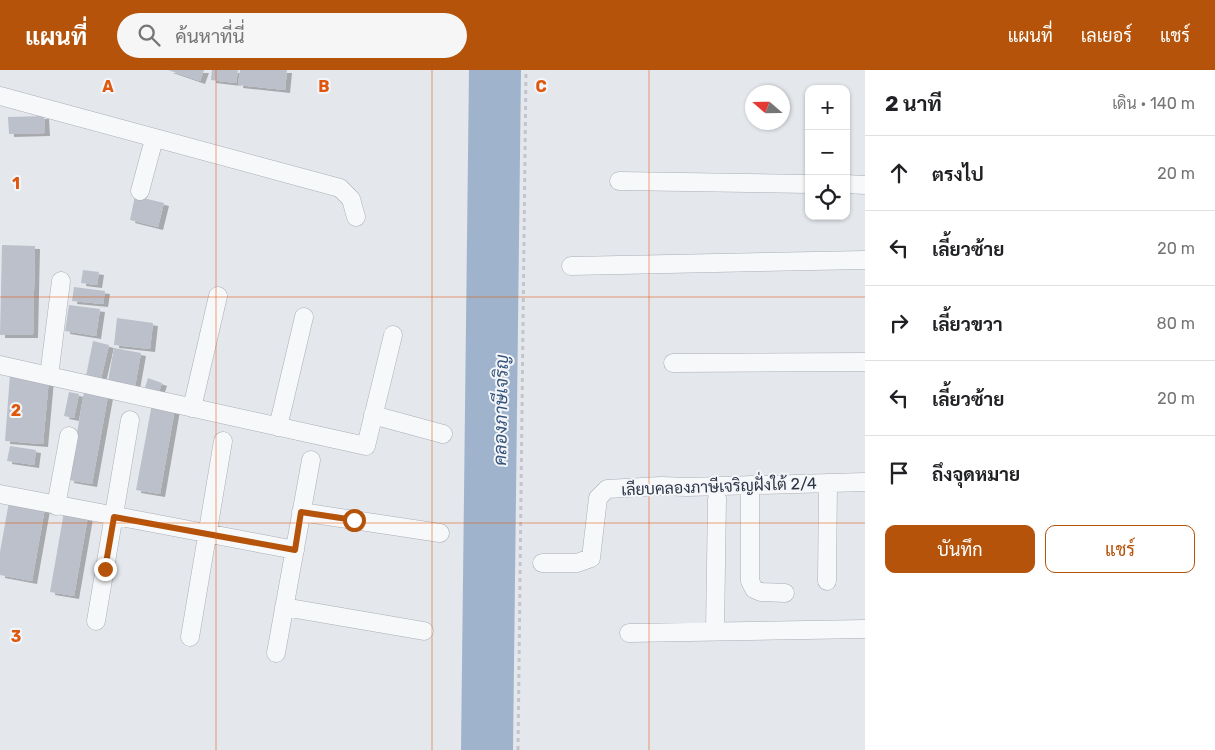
<!DOCTYPE html>
<html lang="th">
<head>
<meta charset="utf-8">
<style>
  :root { --surface:#fff; --page:#f6f6f6; --text:#202124; --muted:#757577; --line:#e0e0e0; --accent:#b45309 }
  body { margin:0; font-family:Rubik,Sarabun,sans-serif; background:var(--page); color:var(--text) }
  .controls { position:absolute; right:15px; top:15px; display:grid; overflow:hidden; border-radius:10px; box-shadow:0 1px 4px #0004 }
  .controls button { width:45px; height:45px; display:grid; place-items:center; padding:0; border:0; border-bottom:1px solid var(--line); background:var(--surface); color:var(--text); font:25px sans-serif }
  .compass { position:absolute; left:745px; top:15px; width:45px; height:45px; border-radius:50%; background:var(--surface); box-shadow:0 1px 4px #0004; rotate:290deg }
  .stop { position:absolute; width:15px; height:15px; margin:-11px; border:4px solid #b45309; border-radius:50%; background:#fff }
  .stop.end { background:#b45309; border-color:#fff; box-shadow:0 1px 5px #0008 }
  .list { margin:0; padding:0; list-style:none }
  h2 { display:flex; justify-content:space-between; align-items:center; height:65px; margin:0; padding:0 20px; font-size:21px }
  h2 small { font-size:16px; font-weight:400; color:var(--muted) }
  .list li { display:grid; grid-template-columns:32px 1fr auto; gap:15px; align-items:center; box-sizing:border-box; height:75px; padding:0 20px; border-top:1px solid var(--line) }
  .list b { display:block; font-size:19px; white-space:nowrap }
  .list em { font-size:16px; font-style:normal; color:var(--muted) }
  .actions { display:flex; gap:10px; padding:15px 20px }
  .actions a { flex:1; padding:11px 0; border:1px solid var(--accent); border-radius:10px; text-align:center; font-size:18px; color:var(--accent) }
  .actions .main { background:var(--accent); color:#fff }
  .icon { flex:none; width:28px; height:28px; fill:none; stroke:currentColor; stroke-width:2; stroke-linecap:round; stroke-linejoin:round }
  .map { position:relative; flex:none; width:865px; height:680px; overflow:hidden }
  header { display:flex; align-items:center; gap:30px; box-sizing:border-box; height:70px; padding:0 25px; background:var(--accent); color:#fff }
  header strong { font-size:24px }
  nav { display:flex; gap:28px; margin-inline-start:auto; font-size:18px }
  .search { width:350px; height:45px; background:var(--page); display:flex; align-items:center; gap:12px; box-sizing:border-box; padding:0 18px; border-radius:28px; color:var(--muted); font-size:19px }
  main { display:flex }
  aside { flex:1; background:var(--surface) }
  .map>svg:first-child { display:block }
  .water { fill:#9fb4cc }
  .building { fill:#bbc0ca; filter:url(#shadow) }
  .lines { fill:none; stroke-linecap:round; stroke-linejoin:round }
  .minor-casing { stroke:#a9aeb7; stroke-width:19 }
  .path { stroke:#c2c5cb; stroke-width:3; stroke-dasharray:4 4; stroke-linecap:butt }
  .minor { stroke:#f7f8fa; stroke-width:18 }
  .route { stroke:#b45309; stroke-width:6 }
  .grid { fill:none; stroke:#df570f; stroke-width:1; stroke-opacity:0.55 }
  .labels { text-anchor:middle; stroke-width:4; stroke-linejoin:round; paint-order:stroke }
  .street-label { font-size:16px; fill:#2b3445; stroke:#f4f6f9 }
  .water-label { font-size:18px; font-style:italic; fill:#34527a; stroke:#f4f6f9 }
  .grid-label { font-size:16px; text-anchor:middle; font-weight:bold; fill:#df570f; stroke:#f4f6f9; stroke-width:4; stroke-linejoin:round; paint-order:stroke }
</style>
</head>
<body>
<header>
<strong>แผนที่</strong>
<div class="search"><svg class="icon" aria-label="search" viewBox="0 0 24 24"><circle cx="10" cy="10" r="6"/><path d="M15 15l6 6"/></svg>ค้นหาที่นี่</div>
<nav><a>แผนที่</a><a>เลเยอร์</a><a>แชร์</a></nav>
</header>
<main>
<div class="map">
<svg width="865" height="680" viewBox="0 0 865 680">
  <defs>
    <filter id="shadow"><feDropShadow dx="5" dy="3" stdDeviation="0" flood-color="#0004"/></filter>
  </defs>
  <rect width="100%" height="100%" fill="#e4e7ec"/>
  <path class="water" d="M469,0H521L513,680H461Z"/>
  <path class="building" d="M168,0H204L200,11Z
    M212,0H238L236,13L211,10Z
    M240,0H287L285,20L238,15Z
    M44,46L45,63L9,64L8,47Z
    M135,126L164,133L158,157L130,150Z
    M2,175L35,176L33,265H0Z
    M83,200L99,202L97,215L81,213Z
    M74,217L105,221L103,234L72,231Z
    M69,235L100,239L96,266L65,261Z
    M117,248L153,253L150,279L114,275Z
    M93,271L109,275L101,309L86,306Z
    M114,278L141,283L134,322L107,317Z
    M10,305L49,308L43,374L5,371Z
    M148,308L162,313L157,328L143,324Z
    M69,322L79,324L74,348L64,346Z
    M84,322L108,326L92,414L69,410Z
    M152,334L175,338L160,424L136,420Z
    M10,376L36,380L34,395L7,391Z
    M9,432L45,438L32,511L0,505V482Z
    M64,442L88,446L74,526L50,522Z"/>
  <g class="lines">
    <defs>
      <path id="minor" d="M0,26L340,118L351,129L356,147
        M619,111L809,114
        M846,114L865,115
        M140,121L154,69
        M571,196L865,190
        M673,293L865,292
        M0,295L49,306L61,211
        M49,306L366,376L393,265
        M192,338L218,226
        M373,345L443,364
        M278,357L304,247
        M750,415V511L754,519L761,522L785,523
        M0,424L295,480
        M56,436L69,366
        M301,442L440,463
        M542,493H577L591,488L598,428L607,419L661,416L687,417L865,412
        M827,511L828,413
        M284,537L424,561
        M96,551L130,350
        M715,561L717,429
        M629,563L865,559
        M190,567L223,371
        M276,583L311,390"/>
    </defs>
    <use href="#minor" class="minor-casing"/>
    <path class="path" d="M518,680L526,0"/>
    <use href="#minor" class="minor"/>
  </g>
  <g class="lines">
    <path class="route" d="M105,499L114,447L295,480L301,442L354,450"/>
  </g>
  <path class="grid" d="M216,0V680M432,0V680M649,0V680M0,227H865M0,453H865"/>
  <g class="labels">
    <g class="street-label">
      <text transform="translate(719 416) rotate(-2)" y="6">เลียบคลองภาษีเจริญฝั่งใต้ 2/4</text>
    </g>
    <g class="water-label">
      <text transform="translate(501 340) rotate(-89)" y="6">คลองภาษีเจริญ</text>
    </g>
  </g>
  <g class="grid-label">
    <text x="108" y="22">A</text>
    <text x="324" y="22">B</text>
    <text x="541" y="22">C</text>
    <text x="16" y="119">1</text>
    <text x="16" y="346">2</text>
    <text x="16" y="572">3</text>
  </g>
</svg>
<div class="controls">
<button>+</button>
<button>−</button>
<button><svg class="icon" aria-label="locate" viewBox="0 0 24 24"><circle cx="12" cy="12" r="6"/><path d="M12 2v4M12 18v4M2 12h4M18 12h4"/></svg></button>
</div>
<svg class="compass" viewBox="-18 -18 36 36"><path d="M0-13l5 13h-10z" fill="#e53935"/><path d="M0 13l5-13h-10z" fill="#757577"/></svg>
<div class="stop" style="left:354px;top:450px"></div>
<div class="stop end" style="left:105px;top:499px"></div>
</div>
<aside>
<h2>2 นาที<small>เดิน · 140 m</small></h2>
<ul class="list">
<li><svg class="icon" aria-label="ahead" viewBox="0 0 24 24"><path d="M12 20V5M6 11l6-6 6 6"/></svg><div><b>ตรงไป</b></div><em>20 m</em></li>
<li><svg class="icon" aria-label="left" viewBox="0 0 24 24"><path d="M17 20v-9H6M10 6l-5 5 5 5"/></svg><div><b>เลี้ยวซ้าย</b></div><em>20 m</em></li>
<li><svg class="icon" aria-label="right" viewBox="0 0 24 24"><path d="M7 20v-9h11M14 6l5 5-5 5"/></svg><div><b>เลี้ยวขวา</b></div><em>80 m</em></li>
<li><svg class="icon" aria-label="left" viewBox="0 0 24 24"><path d="M17 20v-9H6M10 6l-5 5 5 5"/></svg><div><b>เลี้ยวซ้าย</b></div><em>20 m</em></li>
<li><svg class="icon" aria-label="arrive" viewBox="0 0 24 24"><path d="M6 21V4h12l-3 4 3 4H6"/></svg><div><b>ถึงจุดหมาย</b></div></li>
</ul>
<div class="actions"><a class="main">บันทึก</a><a>แชร์</a></div>
</aside>
</main>
</body>
</html>
